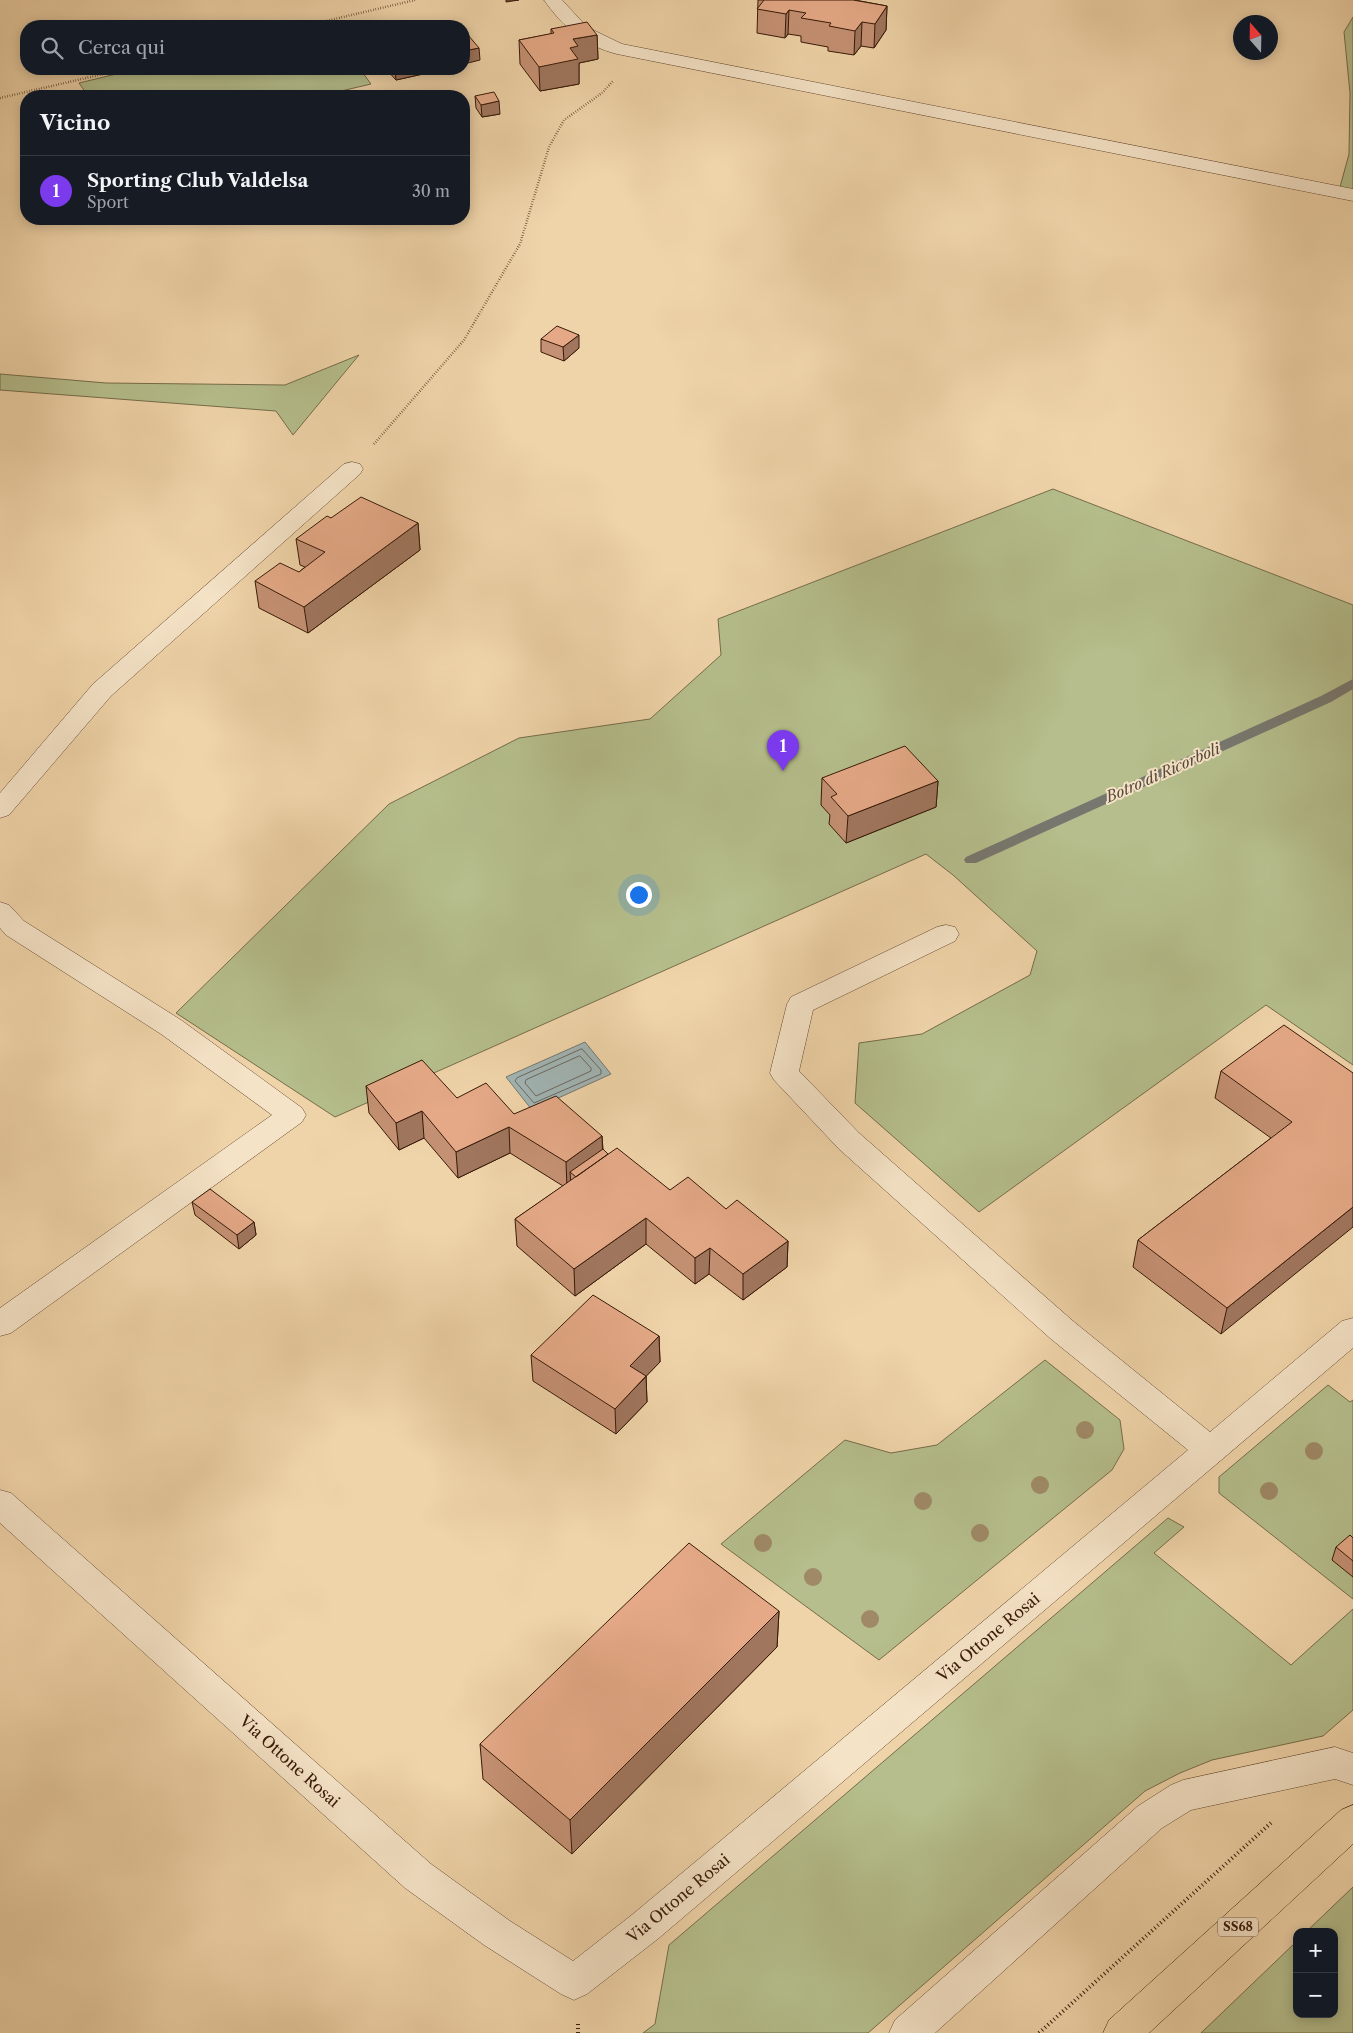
<!DOCTYPE html>
<html lang="it">
<head>
<meta charset="utf-8">
<style>
  :root { --surface:#171b24; --page:#242831; --text:#f1f3f6; --muted:#9ea1a6; --line:#363941; --accent:#7c3aed }
  body { margin:0; font-family:"Libre Caslon Text",serif; background:var(--page); color:var(--text) }
  .controls { position:absolute; right:15px; bottom:15px; display:grid; overflow:hidden; border-radius:10px; box-shadow:0 2px 12px #0003 }
  .controls button { width:45px; height:45px; display:grid; place-items:center; padding:0; border:0; border-bottom:1px solid var(--line); background:var(--surface); color:var(--text); font:25px sans-serif }
  .compass { position:absolute; left:1233px; top:15px; width:45px; height:45px; border-radius:50%; background:var(--surface); box-shadow:0 2px 12px #0003; rotate:340deg }
  .you { position:absolute; left:638px; top:894px; width:18px; height:18px; margin:-12px; border:4px solid #fff; border-radius:50%; background:#1a73e8; box-shadow:0 0 0 8px #1a73e833 }
  .badge { display:grid; place-items:center; width:32px; height:32px; border-radius:50%; background:var(--accent); color:#fff; font-size:16px; font-weight:700 }
  .pin { position:absolute; translate:-50% -41px; filter:drop-shadow(0 1px 2px #0008) }
  .pin::after { content:''; position:absolute; top:26px; width:18px; height:15px; background:inherit; clip-path:polygon(0 0,100% 0,50% 100%) }
  .list { margin:0; padding:0; list-style:none }
  h2 { display:flex; justify-content:space-between; align-items:center; height:65px; margin:0; padding:0 20px; font-size:21px }
  h2 small { font-size:16px; font-weight:400; color:var(--muted) }
  .list li { display:grid; grid-template-columns:32px 1fr auto; gap:15px; align-items:center; box-sizing:border-box; height:70px; padding:0 20px; border-top:1px solid var(--line) }
  .list b { display:block; font-size:19px; white-space:nowrap }
  .list p { margin:0; font-size:16px; white-space:nowrap; color:var(--muted) }
  .list em { font-size:16px; font-style:normal; color:var(--muted) }
  .icon { flex:none; width:28px; height:28px; fill:none; stroke:currentColor; stroke-width:2; stroke-linecap:round; stroke-linejoin:round }
  .map { position:relative; flex:none; width:1353px; height:2033px; overflow:hidden }
  .search { position:absolute; background:var(--surface); box-shadow:0 2px 12px #0003; left:20px; top:20px; width:450px; height:55px; display:flex; align-items:center; gap:12px; box-sizing:border-box; padding:0 18px; border-radius:20px; color:var(--muted); font-size:19px }
  .panel { position:absolute; background:var(--surface); box-shadow:0 2px 12px #0003; left:20px; top:90px; width:450px; height:135px; border-radius:20px }
  .map>svg:first-child { display:block }
  .green { fill:#b5be8c; stroke:#766c4a }
  .water { fill:#a1b5b5; stroke:#77776f }
  .lines { fill:none; stroke-linecap:round; stroke-linejoin:round }
  .shore { stroke:#6c675e; stroke-width:1 }
  .stream { fill:#77776f; fill-rule:evenodd }
  .minor-casing { stroke:#654830; stroke-width:1 }
  .major-casing { stroke:#371907; stroke-width:1 }
  .path-far1 { stroke:#371907; stroke-width:2.5; stroke-dasharray:0.5 2; stroke-linecap:butt }
  .path { stroke:#371907; stroke-width:4; stroke-dasharray:1 3; stroke-linecap:butt }
  .minor { fill:#f5e3c7; fill-rule:evenodd }
  .major { fill:#f0d4a9; fill-rule:evenodd }
  .tree { fill:#9f8966 }
  .wall { fill:#c59174; stroke:#371907 }
  .shaded-wall { fill:#a0765e; stroke:#371907 }
  .building { fill:#e5a987; stroke:#371907 }
  .labels { text-anchor:middle; stroke-width:4; stroke-linejoin:round; paint-order:stroke }
  .shield { fill:#f5e3c7; stroke:#705641; stroke-width:1 }
  .shield-label { font-size:12px; font-weight:bold; fill:#371907 }
  .water-label { font-size:15px; font-style:italic; fill:#57483b; stroke:#f5e3c7 }
  .near-street-label { font-size:16px; fill:#371907; stroke:#f5e3c7 }
</style>
</head>
<body>
<div class="map">
<svg width="1353" height="2033" viewBox="0 0 1353 2033">
  <rect width="100%" height="100%" fill="#f0d4a9"/>
  <filter id="stains"><feTurbulence type="fractalNoise" baseFrequency=".004" numOctaves="4"/><feColorMatrix values="0 0 0 0 .2 0 0 0 0 .09 0 0 0 0 .02 0 0 0 .5 -.17"/></filter>
  <radialGradient id="worn" r=".72"><stop offset=".6" stop-color="#630" stop-opacity="0"/><stop offset="1" stop-color="#630" stop-opacity=".3"/></radialGradient>
  <path class="green" d="M1353,17V190L1340,187L1349,154L1350,93L1344,32Z
    M137,69H360L371,84L320,96H88L79,83Z
    M359,355L293,435L276,411L0,390V374L106,383L285,385Z
    M1053,489L1353,605V1065L1266,1005L979,1212L855,1103L859,1043L922,1034L1030,975L1037,951L953,875L926,854L335,1117L176,1013L389,804L519,738L650,719L721,655L718,619Z
    M1045,1360L1120,1420L1124,1449L1112,1470L879,1660L721,1544L845,1440L891,1453L937,1445Z
    M1328,1385L1350,1402L1353,1400V1599L1219,1493V1477Z
    M1168,1518L1184,1527L1154,1553L1291,1665L1353,1609V1710L1323,1736L1212,1760L1180,1773L1145,1791L868,2033H643L655,2024L669,1945Z
    M1353,1887V2033H1201L1297,1941V2014H1334V1932H1306Z"/>
  <path class="water" d="M585,1042L611,1074L532,1110L506,1077Z"/>
  <g class="lines">
    <path class="shore" d="M582,1049L601,1070V1074L534,1103L515,1081L517,1078Z
      M580,1056L591,1068V1071L536,1096L525,1083L526,1080Z"/>
    <path class="stream" d="M1353,679V689L1331,702L976,863H966L964,860L966,857L1321,696Z"/>
    <defs>
      <path id="minor" d="M544,0H562L587,27L622,44L1353,189V201L617,54C585,46 563,27 544,0Z
        M352,462L360,464L363,469L360,474L111,696L9,815L0,818V793L93,684L344,464Z
        M0,902L9,905L24,921L181,1020L302,1108L306,1115L302,1122L11,1333L0,1336V1308L272,1115L161,1034L6,935L0,928Z
        M946,925L955,927L959,934L955,941L813,1010L799,1071L859,1133L1073,1321L1210,1432L1342,1321L1353,1318V1348L659,1938L587,1994L574,2000L561,1994L484,1945L405,1888L0,1523V1490L11,1493L431,1864L510,1921L573,1961L633,1914L1188,1450L1051,1339L839,1149L774,1080L770,1073L787,1004L791,997L937,927Z
        M1335,1747L1353,1753V1785L1335,1779L1191,1810L1162,1828L935,2033H889L895,2020L1138,1806L1171,1785L1183,1780Z"/>
      <path id="major" d="M1353,1805V1844L1149,2033H1103L1109,2020L1341,1810Z"/>
    </defs>
    <use href="#minor" class="minor-casing"/>
    <use href="#major" class="major-casing"/>
    <path class="path-far1" d="M305,26L415,0
      M0,98L125,69
      M374,444L464,340L520,244L549,147L564,120L602,93L613,81"/>
    <path class="path" d="M578,2024V2033
      M1039,2033L1272,1822"/>
    <use href="#minor" class="minor"/>
    <use href="#major" class="major"/>
  </g>
  <g class="tree">
    <circle cx="1085" cy="1430" r="9"/>
    <circle cx="1314" cy="1451" r="9"/>
    <circle cx="1040" cy="1485" r="9"/>
    <circle cx="1269" cy="1491" r="9"/>
    <circle cx="923" cy="1501" r="9"/>
    <circle cx="980" cy="1533" r="9"/>
    <circle cx="763" cy="1543" r="9"/>
    <circle cx="813" cy="1577" r="9"/>
    <circle cx="870" cy="1619" r="9"/>
  </g>
  <path class="wall" d="M758,0H855L887,6L886,30L874,48L861,46L854,55L828,51V47L801,42V36L788,34L785,38L757,33Z
    M551,29L597,35L598,59L579,63V84L540,91L520,64L519,40L551,34Z
    M386,69H432V72L396,80Z
    M475,96L500,114L482,117L476,108Z
    M541,339L579,348L564,361L541,352Z
    M331,518L418,523L420,550L308,633L259,608L255,581L299,572L305,567L300,565L296,539Z
    M822,778L938,781L936,807L846,843L829,824L830,815L821,805Z
    M1221,1071L1353,1073L1221,1334L1133,1267L1138,1240L1271,1138L1215,1098Z
    M366,1086L457,1098L514,1114L602,1136L603,1149L608,1154L670,1190L726,1209L788,1241L787,1267L743,1300L709,1274L695,1284L646,1244L575,1296L517,1246L515,1219L563,1186L510,1153L458,1178L424,1138L399,1150L369,1113Z
    M192,1202L254,1222L256,1235L239,1249L195,1215Z
    M659,1336L660,1362L646,1376L647,1402L616,1434L533,1381L531,1355Z
    M1353,1538V1577L1332,1560L1336,1547Z
    M779,1611L777,1647L572,1854L483,1779L480,1744Z"/>
  <path class="shaded-wall" d="M506,0H519L506,2Z
    M887,6L886,30L874,48L875,24Z
    M789,10L788,34L785,38L786,14Z
    M862,22L861,46L854,55L855,31Z
    M597,35L598,59L579,63V84L540,91L539,67L570,48L573,39Z
    M479,48L480,60L464,64V51Z
    M395,69H432V72L396,80Z
    M499,101L500,114L482,117L481,105Z
    M579,335V348L564,361L563,347Z
    M418,523L420,550L308,633L304,607Z
    M938,781L936,807L846,843L848,816Z
    M422,1111L424,1138L399,1150L396,1123Z
    M509,1127L510,1153L458,1178L456,1152Z
    M602,1136L603,1163L570,1172L571,1186L567,1188L566,1162Z
    M1353,1207V1227L1221,1334L1227,1308Z
    M646,1218V1244L575,1296L574,1269Z
    M254,1222L256,1235L239,1249L237,1235Z
    M788,1241L787,1267L743,1300V1274Z
    M710,1248L709,1274L695,1284V1258Z
    M659,1336L660,1362L631,1392L630,1366Z
    M646,1376L647,1402L616,1434L615,1409Z
    M779,1611L777,1647L572,1854L570,1820Z"/>
  <path class="building" d="M764,0H853L887,6L875,24L862,22L855,31L829,26L831,23L801,18L806,13L789,10L786,14L757,9Z
    M587,22L597,35L573,39L578,46L570,48L578,59L539,67L519,40L554,33L551,29Z
    M468,35L479,48L464,51V36Z
    M494,92L499,101L481,105L475,96Z
    M557,326L579,335L563,347L541,339Z
    M361,497L418,523L304,607L255,581L280,563L299,572L325,552L296,539L327,516L331,518Z
    M905,746L938,781L848,816L831,797L837,794L822,778Z
    M1284,1025L1353,1073V1207L1227,1308L1138,1240L1292,1122L1221,1071Z
    M422,1060L457,1098L486,1083L514,1114L556,1096L602,1136L566,1162L509,1127L456,1152L422,1111L396,1123L366,1086Z
    M617,1148L670,1190L688,1177L726,1209L737,1200L788,1241L743,1274L710,1248L695,1258L646,1218L574,1269L515,1219Z
    M603,1149L608,1154L576,1177L570,1172Z
    M210,1189L254,1222L237,1235L192,1202Z
    M593,1295L659,1336L630,1366L646,1376L615,1409L531,1355Z
    M1350,1535L1353,1538V1561L1336,1547Z
    M689,1543L779,1611L570,1820L480,1744Z"/>
  <g class="labels">
    <rect class="shield" x="1218" y="1917.5" width="40" height="19" rx="4"/>
    <g class="shield-label">
      <text x="1238" y="1931">SS68</text>
    </g>
    <g class="water-label">
      <text transform="translate(1163 773) rotate(-24)" y="5">Botro di Ricorboli</text>
    </g>
    <g class="near-street-label">
      <text transform="translate(988 1637) rotate(-40)" y="6">Via Ottone Rosai</text>
      <text transform="translate(290 1761) rotate(42)" y="6">Via Ottone Rosai</text>
      <text transform="translate(678 1898) rotate(-40)" y="6">Via Ottone Rosai</text>
    </g>
  </g>
  <rect width="100%" height="100%" filter="url(#stains)"/>
  <rect width="100%" height="100%" fill="url(#worn)"/>
</svg>
<div class="controls">
<button>+</button>
<button>−</button>
</div>
<svg class="compass" viewBox="-18 -18 36 36"><path d="M0-13l5 13h-10z" fill="#e53935"/><path d="M0 13l5-13h-10z" fill="#9ea1a6"/></svg>
<div class="you"></div>
<div class="pin badge" style="left:783px;top:771px">1</div>
<div class="search"><svg class="icon" aria-label="search" viewBox="0 0 24 24"><circle cx="10" cy="10" r="6"/><path d="M15 15l6 6"/></svg>Cerca qui</div>
<section class="panel">
<h2>Vicino<small></small></h2>
<ul class="list">
<li><span class="badge">1</span><div><b>Sporting Club Valdelsa</b><p>Sport</p></div><em>30 m</em></li>
</ul>
</section>
</div>
</body>
</html>
